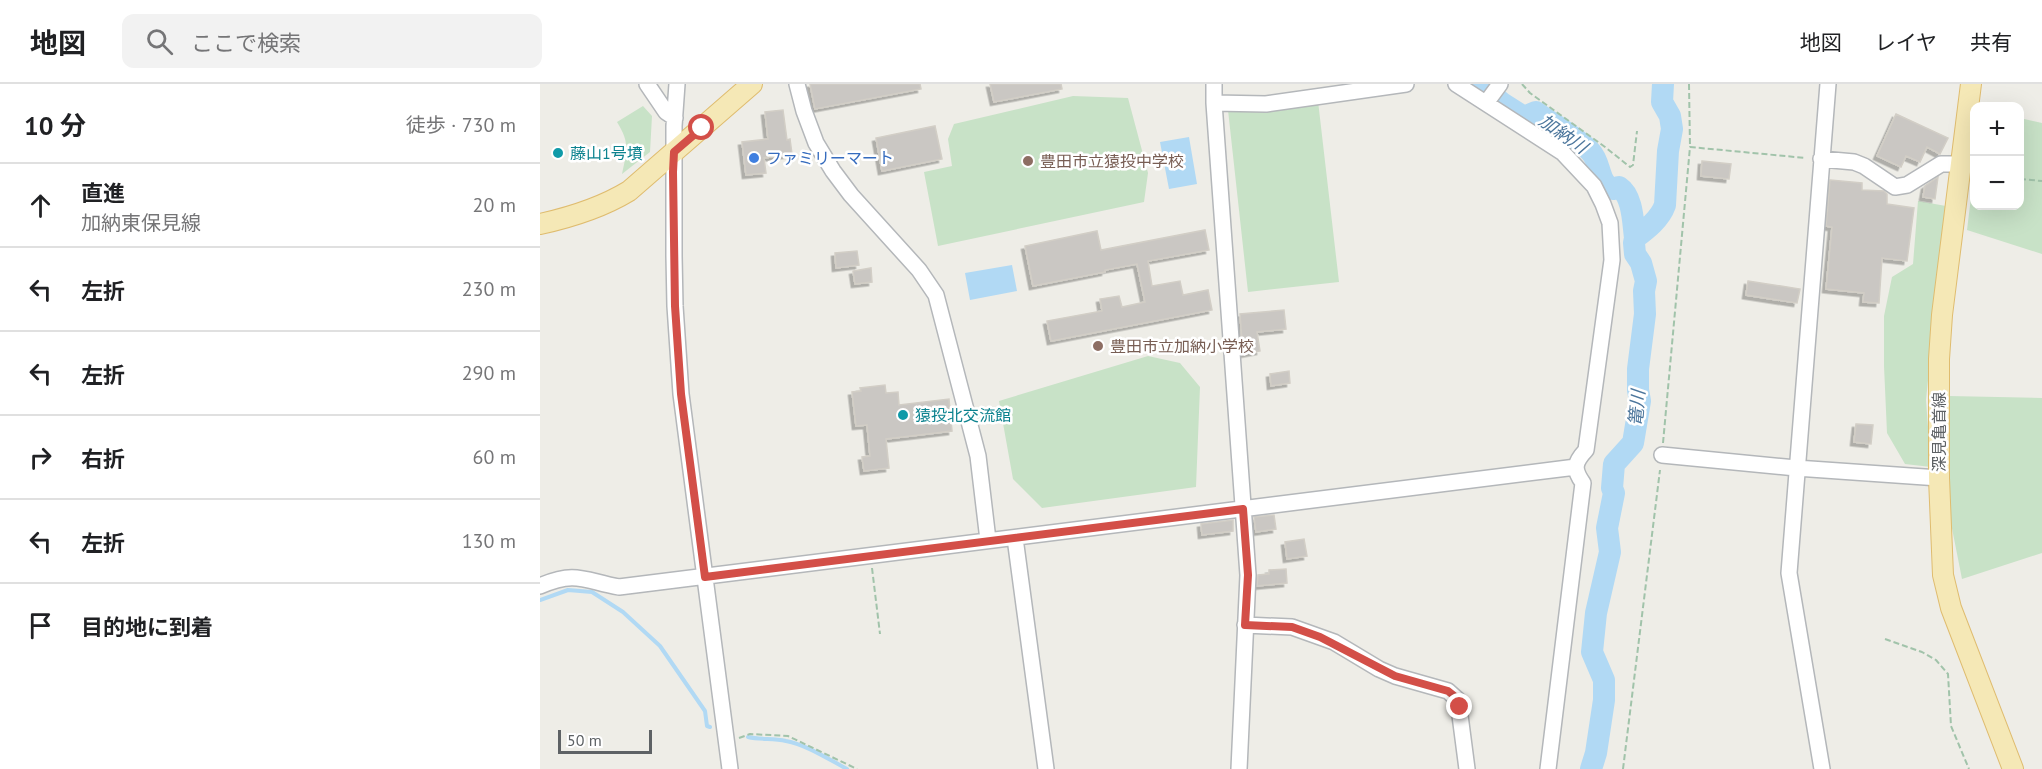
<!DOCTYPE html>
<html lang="ja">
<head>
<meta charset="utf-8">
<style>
  :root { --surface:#fff; --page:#f2f2f2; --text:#202124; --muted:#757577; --line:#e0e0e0 }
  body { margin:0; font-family:"PT Sans","Noto Sans JP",sans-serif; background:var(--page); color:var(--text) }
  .controls { position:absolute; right:18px; top:18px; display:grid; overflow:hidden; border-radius:12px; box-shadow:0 6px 24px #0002 }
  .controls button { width:54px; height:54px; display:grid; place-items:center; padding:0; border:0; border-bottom:2px solid var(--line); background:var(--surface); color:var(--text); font:30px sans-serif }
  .scale { position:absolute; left:18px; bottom:15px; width:94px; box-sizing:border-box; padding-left:6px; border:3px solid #5e6265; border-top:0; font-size:16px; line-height:21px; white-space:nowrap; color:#5e6265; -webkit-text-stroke:4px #fff; paint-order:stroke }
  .stop { position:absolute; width:18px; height:18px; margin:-14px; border:4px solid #d34f48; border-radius:50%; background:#fff }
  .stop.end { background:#d34f48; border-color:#fff; box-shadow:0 2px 6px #0008 }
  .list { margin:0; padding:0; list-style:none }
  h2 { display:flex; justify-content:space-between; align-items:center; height:78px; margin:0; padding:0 24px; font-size:26px }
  h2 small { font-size:20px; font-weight:400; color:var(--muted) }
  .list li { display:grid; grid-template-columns:39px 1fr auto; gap:18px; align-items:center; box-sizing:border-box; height:84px; padding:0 24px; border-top:2px solid var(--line) }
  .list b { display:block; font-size:22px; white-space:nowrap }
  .list p { margin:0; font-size:20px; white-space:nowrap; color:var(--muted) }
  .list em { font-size:20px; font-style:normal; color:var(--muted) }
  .icon { flex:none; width:33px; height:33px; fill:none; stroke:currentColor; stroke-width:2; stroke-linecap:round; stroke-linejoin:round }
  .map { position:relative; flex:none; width:1502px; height:685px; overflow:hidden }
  header { display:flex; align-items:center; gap:36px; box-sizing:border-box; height:84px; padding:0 30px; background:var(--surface); border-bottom:2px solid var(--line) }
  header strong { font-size:28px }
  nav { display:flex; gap:33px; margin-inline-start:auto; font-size:21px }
  .search { width:420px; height:54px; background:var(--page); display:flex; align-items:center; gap:15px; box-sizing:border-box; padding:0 21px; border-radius:12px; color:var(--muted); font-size:22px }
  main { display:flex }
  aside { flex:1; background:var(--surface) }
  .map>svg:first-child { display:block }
  .green { fill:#c8e2c7 }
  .water { fill:#b1d9f4 }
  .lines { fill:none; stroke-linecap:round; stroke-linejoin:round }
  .stream { stroke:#b1d9f4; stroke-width:4 }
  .river { stroke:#b1d9f4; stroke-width:22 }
  .building { fill:#cac7c3; stroke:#d2cec6; stroke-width:1.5; filter:url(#shadow) }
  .minor-casing { stroke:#b4b7ba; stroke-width:18 }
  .major-casing { stroke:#dfbc6f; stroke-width:22 }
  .path { stroke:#a1c3aa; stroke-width:2; stroke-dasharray:6 3; stroke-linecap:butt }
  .minor { stroke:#fff; stroke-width:15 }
  .major { stroke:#f5e8b6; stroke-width:20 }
  .route { stroke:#d34f48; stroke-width:8 }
  .culture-dot { fill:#0f9aa8; stroke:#fff; stroke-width:2 }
  .shop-dot { fill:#3f7fe0; stroke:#fff; stroke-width:2 }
  .education-dot { fill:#8d6e63; stroke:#fff; stroke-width:2 }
  .labels { text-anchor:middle; stroke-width:5; stroke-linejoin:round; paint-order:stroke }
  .culture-label { font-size:16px; fill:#0d838f; stroke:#fff; text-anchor:start }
  .shop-label { font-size:16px; fill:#366cbe; stroke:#fff; text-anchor:start }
  .education-label { font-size:16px; fill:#785e54; stroke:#fff; text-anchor:start }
  .street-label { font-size:16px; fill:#5e6265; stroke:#fff }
  .water-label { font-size:18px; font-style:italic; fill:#4c769c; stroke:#fff }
</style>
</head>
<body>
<header>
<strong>地図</strong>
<div class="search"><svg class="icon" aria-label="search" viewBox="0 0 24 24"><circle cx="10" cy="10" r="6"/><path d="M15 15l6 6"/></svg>ここで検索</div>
<nav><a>地図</a><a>レイヤ</a><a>共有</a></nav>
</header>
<main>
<aside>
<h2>10 分<small>徒歩 · 730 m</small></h2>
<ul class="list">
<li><svg class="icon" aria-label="ahead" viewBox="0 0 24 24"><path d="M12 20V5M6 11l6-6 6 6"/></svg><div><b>直進</b><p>加納東保見線</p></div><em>20 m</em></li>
<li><svg class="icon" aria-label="left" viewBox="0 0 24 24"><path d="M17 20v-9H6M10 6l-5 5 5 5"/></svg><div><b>左折</b></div><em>230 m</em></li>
<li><svg class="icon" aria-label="left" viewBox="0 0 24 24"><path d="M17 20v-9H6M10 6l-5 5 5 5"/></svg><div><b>左折</b></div><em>290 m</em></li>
<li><svg class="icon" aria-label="right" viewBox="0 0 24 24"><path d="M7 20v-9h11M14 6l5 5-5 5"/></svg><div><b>右折</b></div><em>60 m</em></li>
<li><svg class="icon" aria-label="left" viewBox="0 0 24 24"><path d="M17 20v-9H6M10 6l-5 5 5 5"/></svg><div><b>左折</b></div><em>130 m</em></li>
<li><svg class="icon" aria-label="arrive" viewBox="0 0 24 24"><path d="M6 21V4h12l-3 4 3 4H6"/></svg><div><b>目的地に到着</b></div></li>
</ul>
</aside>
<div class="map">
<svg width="1502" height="685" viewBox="0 0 1502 685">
  <defs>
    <filter id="shadow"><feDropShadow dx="-3.5" dy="3.5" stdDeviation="0" flood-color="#0004"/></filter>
  </defs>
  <rect width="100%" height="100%" fill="#eeede7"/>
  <path class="green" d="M533,12L588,14L608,89L604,118L398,162L384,88L412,82L408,55L414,40Z
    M778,17L799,198L708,208L688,26Z
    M103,22L112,32L110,68L82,90C87,66 90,59 77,38Z
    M1480,34L1502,39V170L1427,146L1434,89V122H1480Z
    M1378,117L1406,122L1386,316L1391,383L1365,380L1347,349L1344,282V232L1352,193L1373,180Z
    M608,272L640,279L660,303L656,403L502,424L473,395L459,317Z
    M1409,312L1502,314V469L1422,495L1406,414L1410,356Z"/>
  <path class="water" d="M649,53L657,100L629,105L620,58Z
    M472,181L477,207L430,216L425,189Z"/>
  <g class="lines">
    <path class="stream" d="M0,516L28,506L52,508L83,528L120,562L165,627L167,642L170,643
      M208,653C221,656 233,654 246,657C267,661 288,675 307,685"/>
    <path class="river" d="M939,0L962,19L984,33L996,28C1011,39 1039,55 1050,67C1062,79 1057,99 1073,105L1079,103C1093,112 1093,139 1095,154L1094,159L1095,170L1101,179L1106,197L1104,207L1105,230L1098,285V306L1100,317L1093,359L1074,380L1072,404L1074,409L1067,444L1070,468L1056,529L1052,568L1064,596V616L1056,669L1051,685
      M1095,154C1107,145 1120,135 1125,121L1128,67L1132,45L1130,32L1122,18L1123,0"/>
  </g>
  <path class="building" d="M270,0H380L381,5L275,25Z
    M450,0H521L522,5L454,18Z
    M243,26L247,56L250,55L252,70L224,74L226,89L206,91L202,58L228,55L225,28Z
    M1356,30L1408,54L1400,70L1387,63L1380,78L1366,72L1361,83L1337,72Z
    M395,42L402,75L342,87L336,54Z
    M1162,77L1191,80L1189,95L1161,92Z
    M1398,93L1395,115L1383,113L1385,102Z
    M1290,96L1322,99V106L1344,107L1347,110V120L1374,124L1367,177L1342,174L1339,219L1323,218L1324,209L1286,205L1292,143L1286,142Z
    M665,146L669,166L608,177L612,202L640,197L643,211L668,206L672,226L511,257L507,237L562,227L560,215L579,212L582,223L605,218L597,180L565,186V188L493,202L485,162L557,147L561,166Z
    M317,167L319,181L296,184L295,169Z
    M331,184L332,198L315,200L313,187Z
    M1208,197L1260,205L1257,219L1206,211Z
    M744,226L746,245L717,248L720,267L703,270L700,230Z
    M749,287L750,299L731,302L730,290Z
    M345,301L346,309L358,308L359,321L409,315L412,347L346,355L349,384L324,387L322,373L330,372L327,341L316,342L312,308L321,307L320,304Z
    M1316,340L1333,341L1331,360L1314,358Z
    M734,431L736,445L716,448L714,433Z
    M693,436V447L662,451L661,440Z
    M764,455L767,472L747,475L745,458Z
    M746,485L747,499L717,502L718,491L729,490V486Z"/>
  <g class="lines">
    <defs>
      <path id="minor" d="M107,0L126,28L135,34
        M137,0L134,42V172L135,222L141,310L190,685
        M257,0L264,27L276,59L293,87L311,111L379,186L396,211L438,372L448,456
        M674,0V19L708,491L699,685
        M916,0L1023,69L1054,102L1063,120L1070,139L1072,176L1046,366C1034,379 1033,385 1043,399L1008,685
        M674,19L726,20L866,0
        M946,19L960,0
        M1281,75L1314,78L1324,82L1355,103L1367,101L1401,80H1421
        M1122,371L1256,384L1399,394
        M475,454L506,685
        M0,502C36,486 45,497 79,503L1036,383
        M705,541L752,543L794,558L839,585L855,592L908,607L918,616L927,685
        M1282,685L1249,489L1288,0"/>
      <path id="major" d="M1431,0L1402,231L1399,275V394L1403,491L1411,524L1473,685
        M0,140C32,133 61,124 89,107L212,0"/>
    </defs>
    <use href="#minor" class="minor-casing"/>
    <use href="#major" class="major-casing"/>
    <path class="path" d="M982,0L990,9L1065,63L1090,83L1093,81L1097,47
      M1149,0L1150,63
      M1480,95L1502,97
      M1123,359L1150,63L1266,74
      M332,484L340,550
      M1345,555L1382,568L1396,576L1408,590L1411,642L1429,685
      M199,654L210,650L248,652L317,685
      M1083,685L1120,386"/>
    <use href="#minor" class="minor"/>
    <use href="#major" class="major"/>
  </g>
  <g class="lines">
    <path class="route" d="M162,44L134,68L133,88L135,222L141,310L165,493L703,425L708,491L705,541L752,543L780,553L855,592L908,607L918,615L920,623"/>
  </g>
  <g class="culture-dot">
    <circle cx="18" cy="69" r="6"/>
    <circle cx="363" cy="331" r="6"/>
  </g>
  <circle class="shop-dot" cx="214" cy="74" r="6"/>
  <g class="education-dot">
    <circle cx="488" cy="77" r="6"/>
    <circle cx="558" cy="262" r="6"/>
  </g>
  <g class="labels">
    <g class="culture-label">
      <text x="30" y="75">藤山1号墳</text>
      <text x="375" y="337">猿投北交流館</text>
    </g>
    <g class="shop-label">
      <text x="226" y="80">ファミリーマート</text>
    </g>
    <g class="education-label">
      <text x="500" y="83">豊田市立猿投中学校</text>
      <text x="570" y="268">豊田市立加納小学校</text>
    </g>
    <g class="street-label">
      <text transform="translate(1399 348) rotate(-90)" y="6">深見亀首線</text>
    </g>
    <g class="water-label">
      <text transform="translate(1023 50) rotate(35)" y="6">加納川</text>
      <text transform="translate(1097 324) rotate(-85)" y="6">篭川</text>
    </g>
  </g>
</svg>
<div class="controls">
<button>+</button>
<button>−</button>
</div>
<div class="scale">50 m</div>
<div class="stop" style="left:162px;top:44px"></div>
<div class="stop end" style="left:920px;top:623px"></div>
</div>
</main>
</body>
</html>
